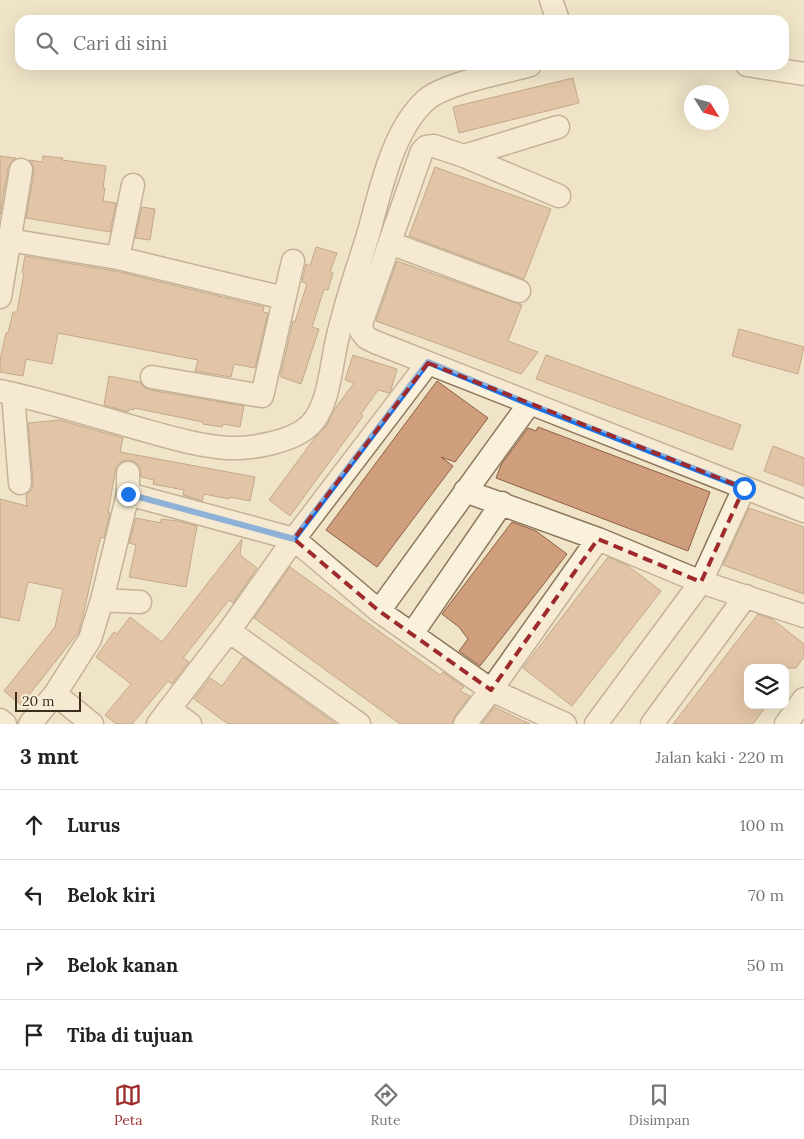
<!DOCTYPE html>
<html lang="id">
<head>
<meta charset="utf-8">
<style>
  :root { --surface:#fff; --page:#f6f6f6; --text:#222; --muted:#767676; --line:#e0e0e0; --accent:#9e2a2b }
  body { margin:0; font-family:Lora,serif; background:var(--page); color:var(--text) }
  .controls { position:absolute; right:15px; bottom:15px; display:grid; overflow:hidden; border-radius:10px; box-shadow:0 5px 20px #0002 }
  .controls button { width:45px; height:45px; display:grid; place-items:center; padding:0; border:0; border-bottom:1px solid var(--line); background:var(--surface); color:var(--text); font:25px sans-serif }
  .compass { position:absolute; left:684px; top:85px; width:45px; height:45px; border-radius:50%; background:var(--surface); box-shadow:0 5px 20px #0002; rotate:127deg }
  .scale { position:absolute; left:15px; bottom:12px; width:66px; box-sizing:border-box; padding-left:5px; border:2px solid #3d2e20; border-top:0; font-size:14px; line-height:18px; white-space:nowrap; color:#3d2e20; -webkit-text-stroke:4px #f7eed8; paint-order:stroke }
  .stop { position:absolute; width:15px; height:15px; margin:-11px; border:4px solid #1a73e8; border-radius:50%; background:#fff }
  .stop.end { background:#1a73e8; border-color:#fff; box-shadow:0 1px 5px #0008 }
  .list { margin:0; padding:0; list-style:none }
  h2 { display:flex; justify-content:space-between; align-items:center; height:65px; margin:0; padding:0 20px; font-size:21px }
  h2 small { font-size:16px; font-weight:400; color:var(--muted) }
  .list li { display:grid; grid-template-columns:32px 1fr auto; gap:15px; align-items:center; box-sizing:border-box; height:70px; padding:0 20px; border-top:1px solid var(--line) }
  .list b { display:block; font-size:19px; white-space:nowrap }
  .list em { font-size:16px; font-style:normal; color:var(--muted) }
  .icon { flex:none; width:28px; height:28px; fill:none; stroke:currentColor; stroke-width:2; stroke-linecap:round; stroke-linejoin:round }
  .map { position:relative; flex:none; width:804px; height:724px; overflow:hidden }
  .search { position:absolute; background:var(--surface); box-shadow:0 5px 20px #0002; left:15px; right:15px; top:15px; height:55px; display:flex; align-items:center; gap:12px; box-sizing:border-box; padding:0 18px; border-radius:15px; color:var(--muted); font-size:19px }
  .sheet { height:345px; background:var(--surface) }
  nav { display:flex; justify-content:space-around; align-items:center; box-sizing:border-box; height:70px; border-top:1px solid var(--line); background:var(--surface); font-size:14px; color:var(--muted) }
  nav a { display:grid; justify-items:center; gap:2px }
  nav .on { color:var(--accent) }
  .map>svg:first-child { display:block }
  .building { fill:#cf9f7d; stroke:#8d5f41 }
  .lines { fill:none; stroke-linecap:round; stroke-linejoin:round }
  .minor-casing { stroke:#8d765c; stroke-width:25 }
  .minor { stroke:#faf1dc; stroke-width:22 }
  .route { stroke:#1a73e8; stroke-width:6 }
  .marked { fill:none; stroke:#9e2a2b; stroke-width:4; stroke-dasharray:10 6; stroke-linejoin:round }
</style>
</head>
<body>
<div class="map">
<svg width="804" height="724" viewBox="0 0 804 724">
  <rect width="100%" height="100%" fill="#f0e4c8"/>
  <path class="building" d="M573,78L579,103L459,133L453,107Z
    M0,156L16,158L11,162L8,168L0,215Z
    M43,156L63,158L62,160L106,166L103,188H105L103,201L116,203L110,232L26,218L34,172L33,166L29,160L42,162Z
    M435,167L551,209L524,279L409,236Z
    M142,207L155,209L150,240L135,238Z
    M316,247L337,253L330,272L333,273L328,290L324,289L312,327L319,329L301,384L281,377V373L293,321L295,322L307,284L302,282L306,264L310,266Z
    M25,256L115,271L264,307L263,312L268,313L255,368L234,364L231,377L195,371L198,360L58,333L52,364L26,359L23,376L0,372V360L6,333H8L13,312H17L24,273L22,272Z
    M397,261L522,305L508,341L538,352L521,374L376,321Z
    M739,329L804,347L798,374L732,356Z
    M353,355L397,369L391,390L389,393L378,390L361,414L363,416L290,516L269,500L314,439L327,425L334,410L354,383L345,380Z
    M546,355L741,425L732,450L536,379Z
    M109,376L140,382L144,387L150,390L244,406L240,427L223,424L222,427L203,424V422L134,408L133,410L129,409L128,412L104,405Z
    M437,381L488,418L455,462L441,457L453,466L377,567L326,530Z
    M60,420L123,438L120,452L255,477L250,501L229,497V499L204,494L202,501L183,495L184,490L153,484L154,480L141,477L140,467L135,462L128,460L121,462L116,467L115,473L108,513H110L104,538L101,537L98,548L83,616L78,633L21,705L4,691L55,627L63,589L28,582L19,621L0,617V499L27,506L26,495L32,489L33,482L28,423Z
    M538,427L710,492L688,551L496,478L501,465L528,428L536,431Z
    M773,446L804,458V486L764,471Z
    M749,508L804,527V594L723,565Z
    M136,518L161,523V519L178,521L197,526L186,587L129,577L136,545L129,543Z
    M512,522L536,531L567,554L480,666L459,651L468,639L459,627L442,614Z
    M242,539L240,555L257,568L233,603L229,600L183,658L189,662L172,684L168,681L132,724H116L105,715L131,684L96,657L114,632L117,634L130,617L162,642Z
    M608,557L627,565L661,591L572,706L523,668Z
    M290,567L440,675L443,672L464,687L460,691L470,696L455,716L452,724H400L254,618Z
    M758,614L772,619L804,644V657L796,668H748V705H767L753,724H673Z
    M243,657L333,722L336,724H228L194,699L210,678L222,686Z
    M494,707L530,724H482Z"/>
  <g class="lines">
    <defs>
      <path id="minor" d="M551,0L558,20
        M747,65L804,74
        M464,156L558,127
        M559,196L464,156L434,146L426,147L422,151L362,321L361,331L367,338L375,342L804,511
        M9,240L118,258L284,298
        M390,243L519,291
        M118,258L133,185
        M0,297L21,170
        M152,377L262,396L293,261
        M0,391C47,401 94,416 140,429C169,437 198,446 228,448C251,449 293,442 310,425C329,407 331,365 337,340C345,304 357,270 368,235C380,193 392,130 426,100C445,83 504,73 530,65
        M13,394L20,483
        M465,491L598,539L701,582L804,616
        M128,494L294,539L379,611L491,690L565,724
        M102,600L140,602
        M379,611L529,404
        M229,631L359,724
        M412,634L502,503
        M55,694L92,724
        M169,709L190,724
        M0,720L5,724
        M30,724L55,694L90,639L102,600L128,494V473
        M158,724L229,631L294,539L428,363
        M465,724L491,690L598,539
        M596,724L701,582L744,488
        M652,724L746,596
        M786,724L804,699"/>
    </defs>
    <use href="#minor" class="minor-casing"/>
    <use href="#minor" class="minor"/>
  </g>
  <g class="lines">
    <path class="route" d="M128,494L294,539L428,362L529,404L744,488"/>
  </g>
  <path d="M0 0H804V724H0ZM428,363L744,488L701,582L598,539L491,690L379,611L294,539Z" fill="#f0e4c8" fill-opacity=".55" fill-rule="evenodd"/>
  <path class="marked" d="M428,363L744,488L701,582L598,539L491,690L379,611L294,539Z"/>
</svg>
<div class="controls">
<button><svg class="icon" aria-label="layers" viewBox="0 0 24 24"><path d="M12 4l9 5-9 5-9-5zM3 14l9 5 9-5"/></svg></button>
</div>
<svg class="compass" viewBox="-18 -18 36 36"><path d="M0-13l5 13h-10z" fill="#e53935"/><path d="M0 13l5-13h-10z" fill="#767676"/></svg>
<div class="scale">20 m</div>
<div class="stop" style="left:744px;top:488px"></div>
<div class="stop end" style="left:128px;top:494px"></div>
<div class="search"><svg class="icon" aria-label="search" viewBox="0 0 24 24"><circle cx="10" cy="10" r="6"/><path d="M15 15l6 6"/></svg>Cari di sini</div>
</div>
<section class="sheet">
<h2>3 mnt<small>Jalan kaki · 220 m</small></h2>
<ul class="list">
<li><svg class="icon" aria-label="ahead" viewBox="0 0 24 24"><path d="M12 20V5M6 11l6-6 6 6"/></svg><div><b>Lurus</b></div><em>100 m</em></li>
<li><svg class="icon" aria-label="left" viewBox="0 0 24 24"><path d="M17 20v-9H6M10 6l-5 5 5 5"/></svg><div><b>Belok kiri</b></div><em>70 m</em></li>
<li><svg class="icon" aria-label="right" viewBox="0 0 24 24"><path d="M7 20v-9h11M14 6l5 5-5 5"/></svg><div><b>Belok kanan</b></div><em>50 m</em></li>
<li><svg class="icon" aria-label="arrive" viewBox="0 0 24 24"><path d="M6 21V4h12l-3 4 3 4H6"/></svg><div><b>Tiba di tujuan</b></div></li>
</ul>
</section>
<nav>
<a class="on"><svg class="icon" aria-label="map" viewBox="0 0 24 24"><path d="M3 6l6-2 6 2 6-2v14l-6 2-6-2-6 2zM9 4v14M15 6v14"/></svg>Peta</a>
<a><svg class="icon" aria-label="directions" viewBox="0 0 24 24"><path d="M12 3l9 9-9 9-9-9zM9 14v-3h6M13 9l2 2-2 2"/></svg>Rute</a>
<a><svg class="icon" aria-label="saved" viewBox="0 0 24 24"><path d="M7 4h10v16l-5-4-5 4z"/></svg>Disimpan</a>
</nav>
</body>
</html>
